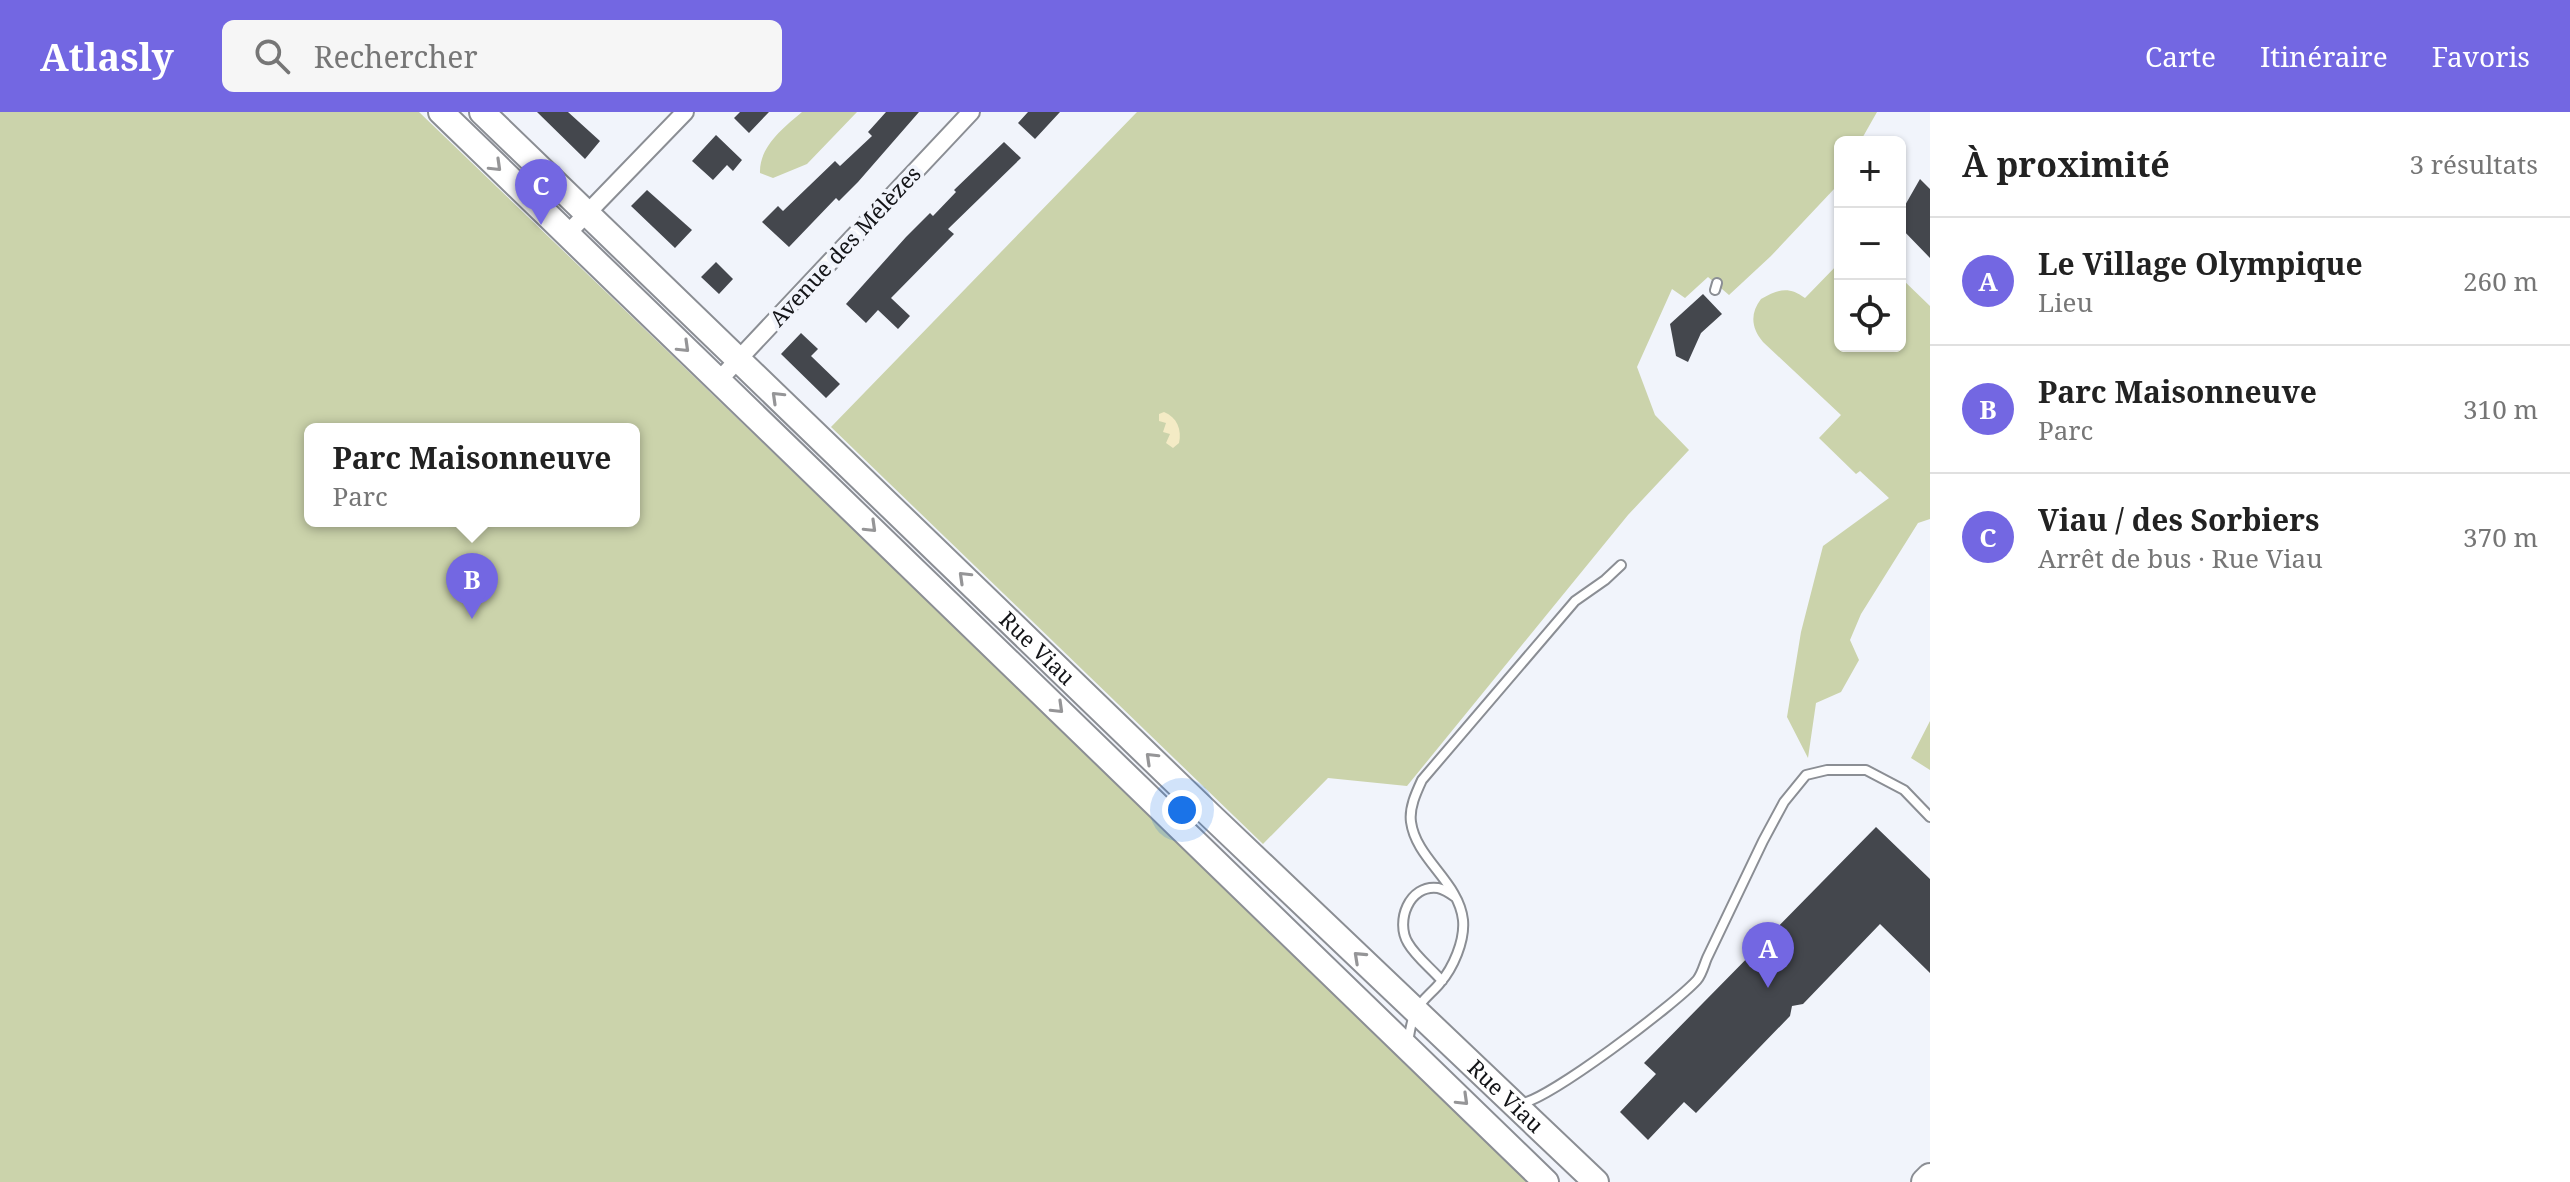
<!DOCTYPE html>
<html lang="fr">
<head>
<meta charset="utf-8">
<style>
  :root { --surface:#fff; --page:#f6f6f6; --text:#222; --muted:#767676; --line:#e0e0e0; --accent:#7367e2 }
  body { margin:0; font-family:"Noto Serif",serif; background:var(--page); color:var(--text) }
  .controls { position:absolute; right:24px; top:24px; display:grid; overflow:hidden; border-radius:12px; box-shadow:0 2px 6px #0004 }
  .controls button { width:72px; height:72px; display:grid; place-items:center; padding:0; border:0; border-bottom:2px solid var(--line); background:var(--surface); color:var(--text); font:40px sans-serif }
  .you { position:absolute; left:1182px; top:698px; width:28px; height:28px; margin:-20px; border:6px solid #fff; border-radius:50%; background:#1a73e8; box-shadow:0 0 0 12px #1a73e833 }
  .badge { display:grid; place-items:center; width:52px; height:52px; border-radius:50%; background:var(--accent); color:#fff; font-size:26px; font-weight:700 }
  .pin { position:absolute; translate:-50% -66px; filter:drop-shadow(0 2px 4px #0008) }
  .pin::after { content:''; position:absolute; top:42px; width:28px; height:24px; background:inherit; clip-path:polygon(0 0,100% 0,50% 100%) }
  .popup { position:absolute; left:304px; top:311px; width:336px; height:104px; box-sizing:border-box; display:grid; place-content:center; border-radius:12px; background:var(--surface); filter:drop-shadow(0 2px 6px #0005); font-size:26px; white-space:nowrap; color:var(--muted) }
  .popup b { font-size:30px; color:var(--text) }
  .popup::after { content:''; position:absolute; left:50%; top:100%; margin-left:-16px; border:16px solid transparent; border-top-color:var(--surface) }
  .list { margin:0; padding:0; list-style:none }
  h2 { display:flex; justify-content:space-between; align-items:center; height:104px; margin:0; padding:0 32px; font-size:34px }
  h2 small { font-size:26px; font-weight:400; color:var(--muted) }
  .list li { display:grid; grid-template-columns:52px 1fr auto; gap:24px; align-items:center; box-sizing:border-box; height:128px; padding:0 32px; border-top:2px solid var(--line) }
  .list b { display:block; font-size:30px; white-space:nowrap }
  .list p { margin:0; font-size:26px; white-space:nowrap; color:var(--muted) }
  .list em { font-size:26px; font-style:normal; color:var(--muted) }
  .icon { flex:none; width:44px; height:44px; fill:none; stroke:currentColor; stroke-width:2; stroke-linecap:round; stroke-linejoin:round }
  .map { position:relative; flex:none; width:1930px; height:1070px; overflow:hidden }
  header { display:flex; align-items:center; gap:48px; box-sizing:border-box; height:112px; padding:0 40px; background:var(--accent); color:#fff }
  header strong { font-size:38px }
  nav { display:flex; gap:44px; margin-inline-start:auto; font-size:28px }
  .search { width:560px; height:72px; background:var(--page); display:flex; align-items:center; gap:20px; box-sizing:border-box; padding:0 28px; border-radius:12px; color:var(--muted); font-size:30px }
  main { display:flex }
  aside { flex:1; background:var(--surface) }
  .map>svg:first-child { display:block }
  .green { fill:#cbd3ab; fill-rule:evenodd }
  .sand { fill:#f4ebc5 }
  .building { fill:#44474d }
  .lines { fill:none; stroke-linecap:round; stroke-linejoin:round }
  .service-casing { stroke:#8b8e94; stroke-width:12 }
  .minor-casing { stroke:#8b8e94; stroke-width:20 }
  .secondary-casing { stroke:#8b8e94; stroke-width:28 }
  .primary-casing { stroke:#8b8e94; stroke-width:30 }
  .service { stroke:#fff; stroke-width:8 }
  .minor { stroke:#fff; stroke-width:16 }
  .secondary { stroke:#fff; stroke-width:24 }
  .primary { stroke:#fff; stroke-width:26 }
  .oneway { stroke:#959597 }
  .labels { text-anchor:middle; stroke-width:8; stroke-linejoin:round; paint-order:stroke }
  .street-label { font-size:22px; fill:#131417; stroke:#f1f4fb }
</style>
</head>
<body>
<header>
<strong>Atlasly</strong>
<div class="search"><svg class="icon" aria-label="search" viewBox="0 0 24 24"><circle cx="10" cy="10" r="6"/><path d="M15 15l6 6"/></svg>Rechercher</div>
<nav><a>Carte</a><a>Itinéraire</a><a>Favoris</a></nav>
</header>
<main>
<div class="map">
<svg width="1930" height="1070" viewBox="0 0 1930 1070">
  <rect width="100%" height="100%" fill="#f1f4fb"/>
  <path class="green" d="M0,0H419L1531,1070H0ZM310,317H634V409H310Z
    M802,0H857L807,52L773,66L760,61C759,35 783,16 802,0Z
    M1137,0H1877L1860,30H1840V67L1835,76L1771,144L1729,183L1708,165L1685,186L1672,177L1637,255L1655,303L1689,338L1628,403L1407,674L1328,666L1263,732L831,315Z
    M1840,150V234H1900V165L1930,194V407L1918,411L1861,502L1850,528L1859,548L1841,580L1816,591L1808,646L1787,605L1801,520L1823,434L1889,386L1860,359L1856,362L1819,326L1841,303L1763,230C1751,216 1750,201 1761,187C1778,177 1789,174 1805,186Z
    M1930,609V658L1911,646Z"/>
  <path class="sand" d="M1164,300C1177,305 1182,318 1179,331L1173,336L1166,331L1170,322L1163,320L1166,311L1159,309V302Z"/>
  <path class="building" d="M537,0H568L600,29L585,47Z
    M740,0H769L749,21L734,6Z
    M886,0H919L858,70L839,89L836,86L789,135L762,110L778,94L783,99L835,49L840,54L872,24L868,20Z
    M1028,0H1060L1035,27L1018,11Z
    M716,23L742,48L733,59L727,53L713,68L692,49Z
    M1004,30L1021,46L948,117L954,122L891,186L910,204L898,217L878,198L866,211L846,192L906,125L930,101L933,104L956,80L954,78Z
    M1920,67L1930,77V146L1900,115V102Z
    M647,78L692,118L675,136L631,94Z
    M716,150L733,167L719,182L701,165Z
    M1703,182L1722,202L1701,221L1688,250L1676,244L1670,212Z
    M801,221L818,237L811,244L840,272L826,286L781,242Z
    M1876,715L1930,767V861L1880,812L1803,892L1792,894L1790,904L1696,1001L1684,990L1648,1028L1620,1000L1656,962L1644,951Z"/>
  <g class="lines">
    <defs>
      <path id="service" d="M1715,178L1717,171
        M1442,869C1432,857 1416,845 1408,831C1395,810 1409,772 1438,776C1443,777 1451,782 1455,785
        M1408,930C1410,920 1411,908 1416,899C1420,889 1433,880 1440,871C1453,856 1465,829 1463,808C1459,770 1416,747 1411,710C1409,696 1416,681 1422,668L1575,489L1605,468L1621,453
        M1520,992C1550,987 1674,893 1697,868C1702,862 1704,853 1707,846L1763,729L1784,690L1806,663L1827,658H1866L1904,678L1930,705"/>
      <path id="minor" d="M567,122L685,0
        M719,268L971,0"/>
      <g id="secondary">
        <path d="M441,0L1546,1070"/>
        <path id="s1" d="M482,0L1213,706L1596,1070"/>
      </g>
      <path id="primary" d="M1925,1070L1930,1065"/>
    </defs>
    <use href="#service" class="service-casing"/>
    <use href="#minor" class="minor-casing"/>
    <use href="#secondary" class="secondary-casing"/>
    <use href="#primary" class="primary-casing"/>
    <use href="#service" class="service"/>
    <use href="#minor" class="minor"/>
    <use href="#secondary" class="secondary"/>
    <use href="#primary" class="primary"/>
  </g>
  <defs><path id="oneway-chevron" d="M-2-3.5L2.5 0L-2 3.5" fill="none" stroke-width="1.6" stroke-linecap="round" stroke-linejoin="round" transform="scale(2)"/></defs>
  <g class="oneway">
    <use href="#oneway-chevron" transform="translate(496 54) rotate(44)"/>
    <use href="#oneway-chevron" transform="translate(684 235) rotate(44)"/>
    <use href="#oneway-chevron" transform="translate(777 285) rotate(-136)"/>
    <use href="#oneway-chevron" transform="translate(871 415) rotate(44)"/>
    <use href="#oneway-chevron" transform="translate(964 465) rotate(-136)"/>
    <use href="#oneway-chevron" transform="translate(1058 596) rotate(44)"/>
    <use href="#oneway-chevron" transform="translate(1151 646) rotate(-136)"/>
    <use href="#oneway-chevron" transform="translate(1359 845) rotate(-137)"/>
    <use href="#oneway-chevron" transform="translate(1463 988) rotate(44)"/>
  </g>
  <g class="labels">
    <g class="street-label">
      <text transform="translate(845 134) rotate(-47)" y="8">Avenue des Mélèzes</text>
      <text dy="8" stroke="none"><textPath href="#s1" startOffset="772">Rue Viau</textPath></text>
      <text dy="8" stroke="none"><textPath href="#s1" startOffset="1420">Rue Viau</textPath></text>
    </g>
  </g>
</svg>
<div class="controls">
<button>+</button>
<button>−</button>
<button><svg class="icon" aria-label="locate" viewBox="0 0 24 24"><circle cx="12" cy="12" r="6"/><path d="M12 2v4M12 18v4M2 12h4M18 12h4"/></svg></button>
</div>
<div class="you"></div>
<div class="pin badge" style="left:1768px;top:876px">A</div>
<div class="pin badge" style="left:472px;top:507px">B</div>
<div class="popup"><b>Parc Maisonneuve</b>Parc</div>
<div class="pin badge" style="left:541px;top:113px">C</div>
</div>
<aside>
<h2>À proximité<small>3 résultats</small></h2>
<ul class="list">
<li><span class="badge">A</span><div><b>Le Village Olympique</b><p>Lieu</p></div><em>260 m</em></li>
<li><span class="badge">B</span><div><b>Parc Maisonneuve</b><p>Parc</p></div><em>310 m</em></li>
<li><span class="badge">C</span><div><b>Viau / des Sorbiers</b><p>Arrêt de bus · Rue Viau</p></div><em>370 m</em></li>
</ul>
</aside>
</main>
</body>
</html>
